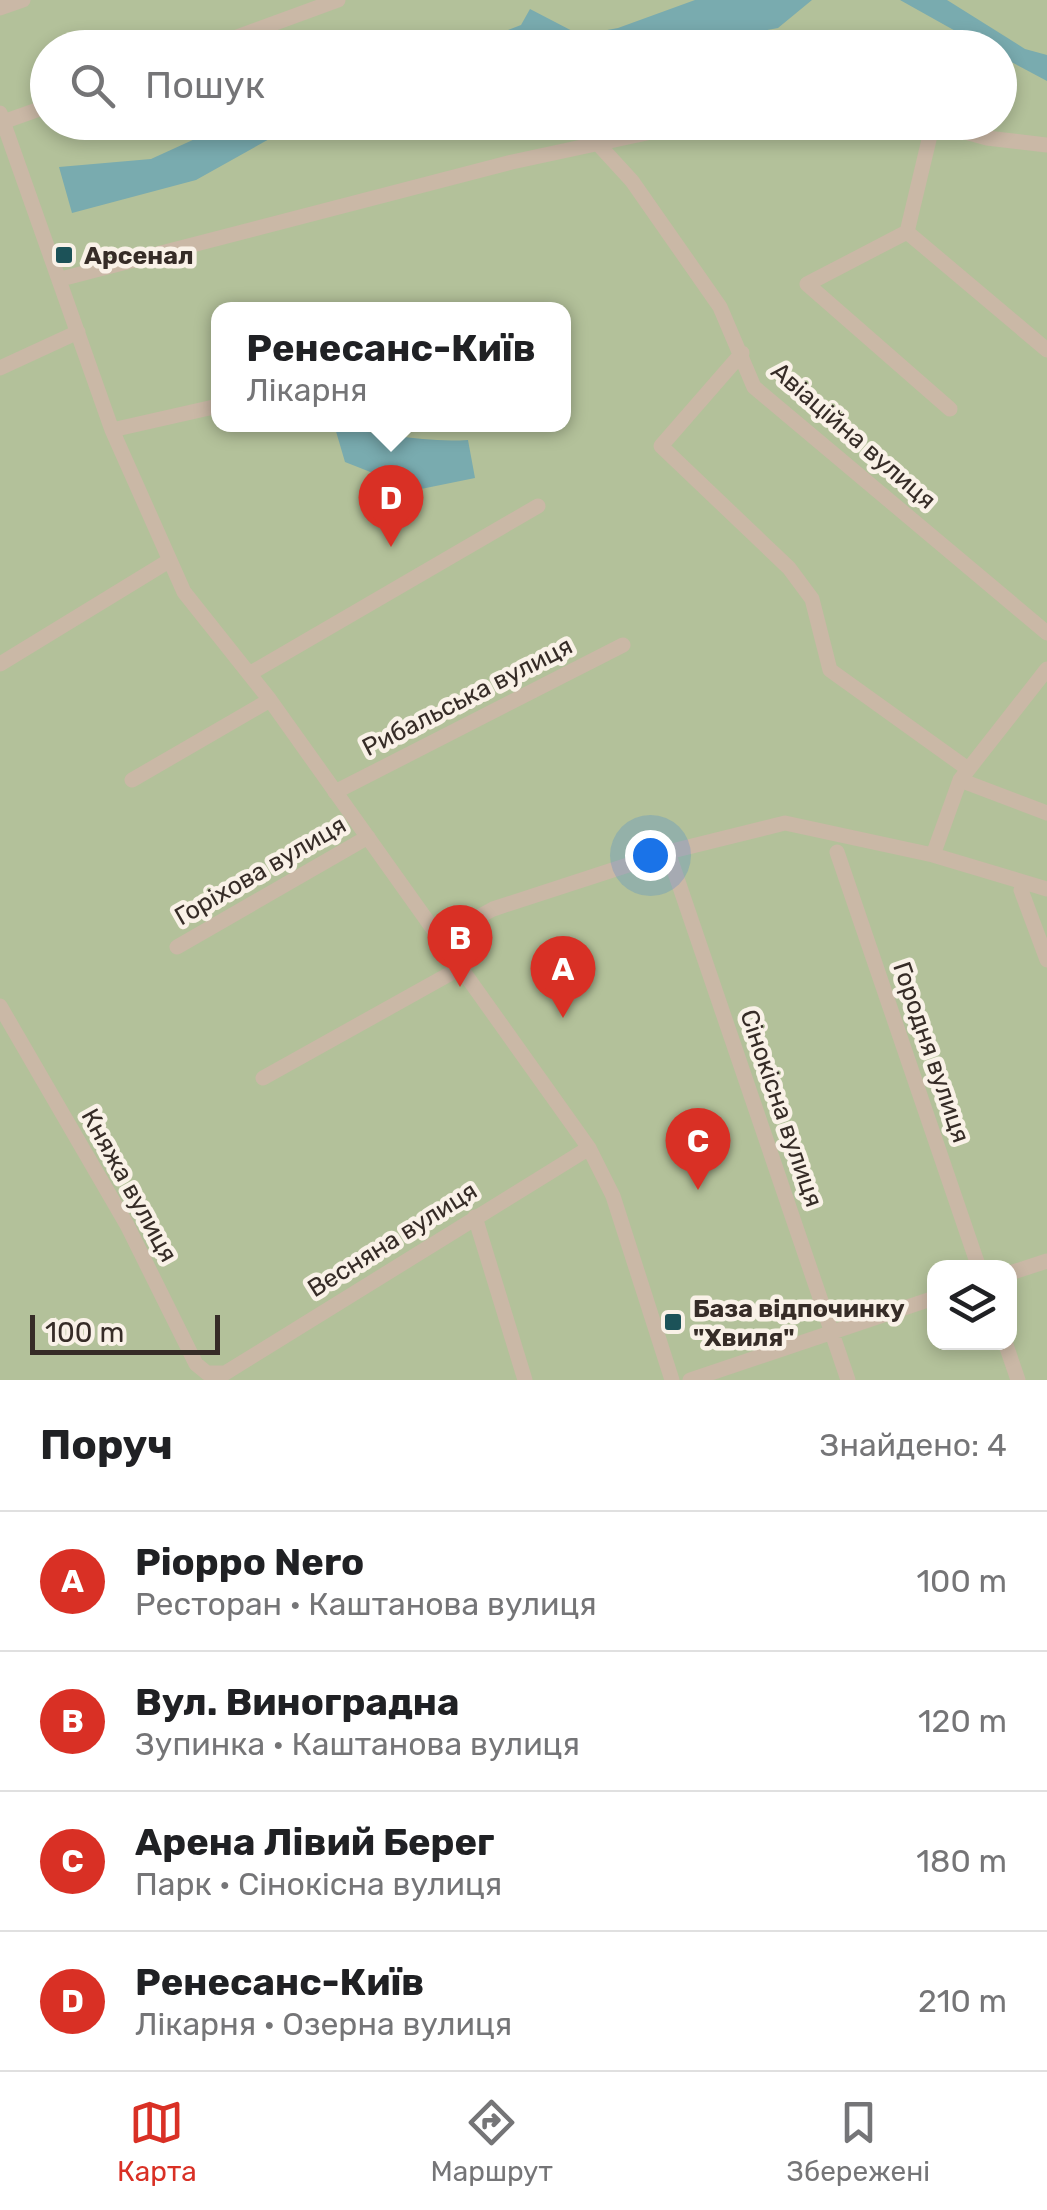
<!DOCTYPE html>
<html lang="uk">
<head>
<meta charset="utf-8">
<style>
  :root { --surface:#fff; --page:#f2f2f2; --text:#202124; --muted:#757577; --line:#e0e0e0; --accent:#d93025 }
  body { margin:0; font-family:Rubik,sans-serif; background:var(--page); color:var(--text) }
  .controls { position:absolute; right:30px; bottom:30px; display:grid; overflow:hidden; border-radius:20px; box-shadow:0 5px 15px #0003 }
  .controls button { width:90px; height:90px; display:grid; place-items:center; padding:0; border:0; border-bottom:2px solid var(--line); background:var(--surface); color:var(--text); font:50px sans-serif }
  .scale { position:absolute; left:30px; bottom:25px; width:190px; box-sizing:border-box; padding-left:10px; border:5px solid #362c27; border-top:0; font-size:28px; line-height:35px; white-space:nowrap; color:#362c27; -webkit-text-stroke:8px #f9f1e7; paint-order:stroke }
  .you { position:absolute; left:650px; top:855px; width:35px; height:35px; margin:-25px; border:8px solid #fff; border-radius:50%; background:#1a73e8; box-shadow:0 0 0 15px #1a73e833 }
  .badge { display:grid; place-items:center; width:65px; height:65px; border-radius:50%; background:var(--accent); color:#fff; font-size:32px; font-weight:700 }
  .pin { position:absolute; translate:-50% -82px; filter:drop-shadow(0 2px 5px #0008) }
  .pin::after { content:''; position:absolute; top:52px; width:35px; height:30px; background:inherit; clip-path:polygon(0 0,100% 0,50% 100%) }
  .popup { position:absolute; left:211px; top:302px; width:360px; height:130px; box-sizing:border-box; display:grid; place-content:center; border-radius:20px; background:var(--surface); filter:drop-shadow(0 2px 8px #0005); font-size:32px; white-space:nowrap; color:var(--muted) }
  .popup b { font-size:38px; color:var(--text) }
  .popup::after { content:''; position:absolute; left:50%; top:100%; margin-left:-20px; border:20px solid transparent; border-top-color:var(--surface) }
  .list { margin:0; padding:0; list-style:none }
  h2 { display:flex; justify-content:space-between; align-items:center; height:130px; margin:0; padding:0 40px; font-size:42px }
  h2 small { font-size:32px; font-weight:400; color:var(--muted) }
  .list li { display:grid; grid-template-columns:65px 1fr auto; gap:30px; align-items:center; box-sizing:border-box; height:140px; padding:0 40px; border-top:2px solid var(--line) }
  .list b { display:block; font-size:38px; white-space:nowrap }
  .list p { margin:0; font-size:32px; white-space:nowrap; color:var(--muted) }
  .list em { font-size:32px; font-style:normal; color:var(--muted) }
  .icon { flex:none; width:55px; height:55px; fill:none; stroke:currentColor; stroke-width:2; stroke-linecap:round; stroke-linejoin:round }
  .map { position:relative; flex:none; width:1047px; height:1380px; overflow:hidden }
  .search { position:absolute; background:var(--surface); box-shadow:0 5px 15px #0003; left:30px; right:30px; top:30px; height:110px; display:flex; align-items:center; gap:25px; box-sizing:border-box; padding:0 35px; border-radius:55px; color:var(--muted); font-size:38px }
  .sheet { height:690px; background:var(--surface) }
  nav { display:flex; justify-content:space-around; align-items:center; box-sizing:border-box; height:140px; border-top:2px solid var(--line); background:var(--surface); font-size:28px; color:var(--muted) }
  nav a { display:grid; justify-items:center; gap:5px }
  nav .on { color:var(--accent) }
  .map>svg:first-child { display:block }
  .green { fill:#b3c19a; fill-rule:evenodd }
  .water { fill:#79abaf }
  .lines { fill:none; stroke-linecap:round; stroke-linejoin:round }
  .minor { stroke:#cab8a6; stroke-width:15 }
  .poi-dot { fill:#1c5258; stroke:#f9f1e7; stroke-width:4 }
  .labels { text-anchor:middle; stroke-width:9; stroke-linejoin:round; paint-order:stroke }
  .poi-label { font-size:25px; font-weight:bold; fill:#362c27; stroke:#f9f1e7; text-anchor:start }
  .street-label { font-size:25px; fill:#362c27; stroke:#f9f1e7 }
</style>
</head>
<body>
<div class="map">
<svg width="1047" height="1380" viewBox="0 0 1047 1380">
  <rect width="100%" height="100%" fill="#f2e7da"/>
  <path class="green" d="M0,0H1047V1380H0ZM48,48H1000V122H48ZM218,310H564V424H218ZM934,1268H1010V1342H934Z"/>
  <path class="water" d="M695,0H812L778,28L679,47H464L521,25L530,9L580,35L618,28Z
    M900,0H947L1025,49L1047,55V81L1000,56V48L984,47Z
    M230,123H298L196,180L72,213L59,167L151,159Z
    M335,428C381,432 422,443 468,440L475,478L416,490L345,462Z"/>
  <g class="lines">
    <path class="minor" d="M0,8L23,0
      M207,48L338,0
      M0,113L112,430L184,592L270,700L589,1148L613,1196L672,1380
      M3,122L48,106
      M929,122L987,138L1047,145
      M933,123L907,232L1047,350
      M599,145L632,181L720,307L754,387L1047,633
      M907,232L807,284L950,409
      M61,279L512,162L698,122
      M742,353L661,446L789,568L812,599L830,670L968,769
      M0,368L78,332
      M112,430L218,406
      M0,664L167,562
      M249,674L538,506
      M132,780L270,700
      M960,780L1047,813
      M335,792L623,645
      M668,852L848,1380
      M837,852L979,1268
      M933,855L960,780L1047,669
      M1021,890L1047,960
      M440,938L493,909L668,852L785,823L933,855L1047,889
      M177,947L368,837
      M0,1006L127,1225L196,1364L207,1373H222
      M263,1078L462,967
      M475,1217L525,1380
      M1010,1273L1047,1261
      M1005,1342L1018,1380
      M214,1380L589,1148
      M690,1380L934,1298"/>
  </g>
  <g class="poi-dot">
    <rect x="54" y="245" width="20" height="20" rx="5"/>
    <rect x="663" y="1312" width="20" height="20" rx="5"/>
  </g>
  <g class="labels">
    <g class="poi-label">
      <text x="84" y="264">Арсенал</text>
      <text x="693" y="1317">База відпочинку<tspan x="693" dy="29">"Хвиля"</tspan></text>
    </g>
    <g class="street-label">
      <text transform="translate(854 435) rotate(41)" y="9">Авіаційна вулиця</text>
      <text transform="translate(467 696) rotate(-27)" y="9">Рибальська вулиця</text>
      <text transform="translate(260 870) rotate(-30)" y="9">Горіхова вулиця</text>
      <text transform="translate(932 1052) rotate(71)" y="9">Городня вулиця</text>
      <text transform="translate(782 1108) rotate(71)" y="9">Сінокісна вулиця</text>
      <text transform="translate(130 1185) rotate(61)" y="9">Княжа вулиця</text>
      <text transform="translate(392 1239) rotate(-32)" y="9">Весняна вулиця</text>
    </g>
  </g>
</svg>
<div class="controls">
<button><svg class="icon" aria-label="layers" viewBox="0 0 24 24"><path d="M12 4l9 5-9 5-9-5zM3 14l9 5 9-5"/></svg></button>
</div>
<div class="scale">100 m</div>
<div class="you"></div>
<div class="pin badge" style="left:563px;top:1018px">A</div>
<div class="pin badge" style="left:460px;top:987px">B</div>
<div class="pin badge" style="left:698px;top:1190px">C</div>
<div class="pin badge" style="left:391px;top:547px">D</div>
<div class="popup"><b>Ренесанс-Київ</b>Лікарня</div>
<div class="search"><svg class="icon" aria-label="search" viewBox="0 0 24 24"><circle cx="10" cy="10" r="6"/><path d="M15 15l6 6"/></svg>Пошук</div>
</div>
<section class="sheet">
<h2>Поруч<small>Знайдено: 4</small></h2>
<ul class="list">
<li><span class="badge">A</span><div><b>Pioppo Nero</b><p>Ресторан · Каштанова вулиця</p></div><em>100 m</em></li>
<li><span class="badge">B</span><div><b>Вул. Виноградна</b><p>Зупинка · Каштанова вулиця</p></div><em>120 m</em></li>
<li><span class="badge">C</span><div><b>Арена Лівий Берег</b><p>Парк · Сінокісна вулиця</p></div><em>180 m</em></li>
<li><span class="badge">D</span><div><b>Ренесанс-Київ</b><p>Лікарня · Озерна вулиця</p></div><em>210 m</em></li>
</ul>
</section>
<nav>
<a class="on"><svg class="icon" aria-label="map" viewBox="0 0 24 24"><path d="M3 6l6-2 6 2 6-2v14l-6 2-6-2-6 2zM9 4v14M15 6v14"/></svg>Карта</a>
<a><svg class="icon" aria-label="directions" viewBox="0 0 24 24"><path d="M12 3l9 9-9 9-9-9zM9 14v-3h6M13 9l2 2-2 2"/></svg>Маршрут</a>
<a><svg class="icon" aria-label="saved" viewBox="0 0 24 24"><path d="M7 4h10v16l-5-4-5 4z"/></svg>Збережені</a>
</nav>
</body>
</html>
